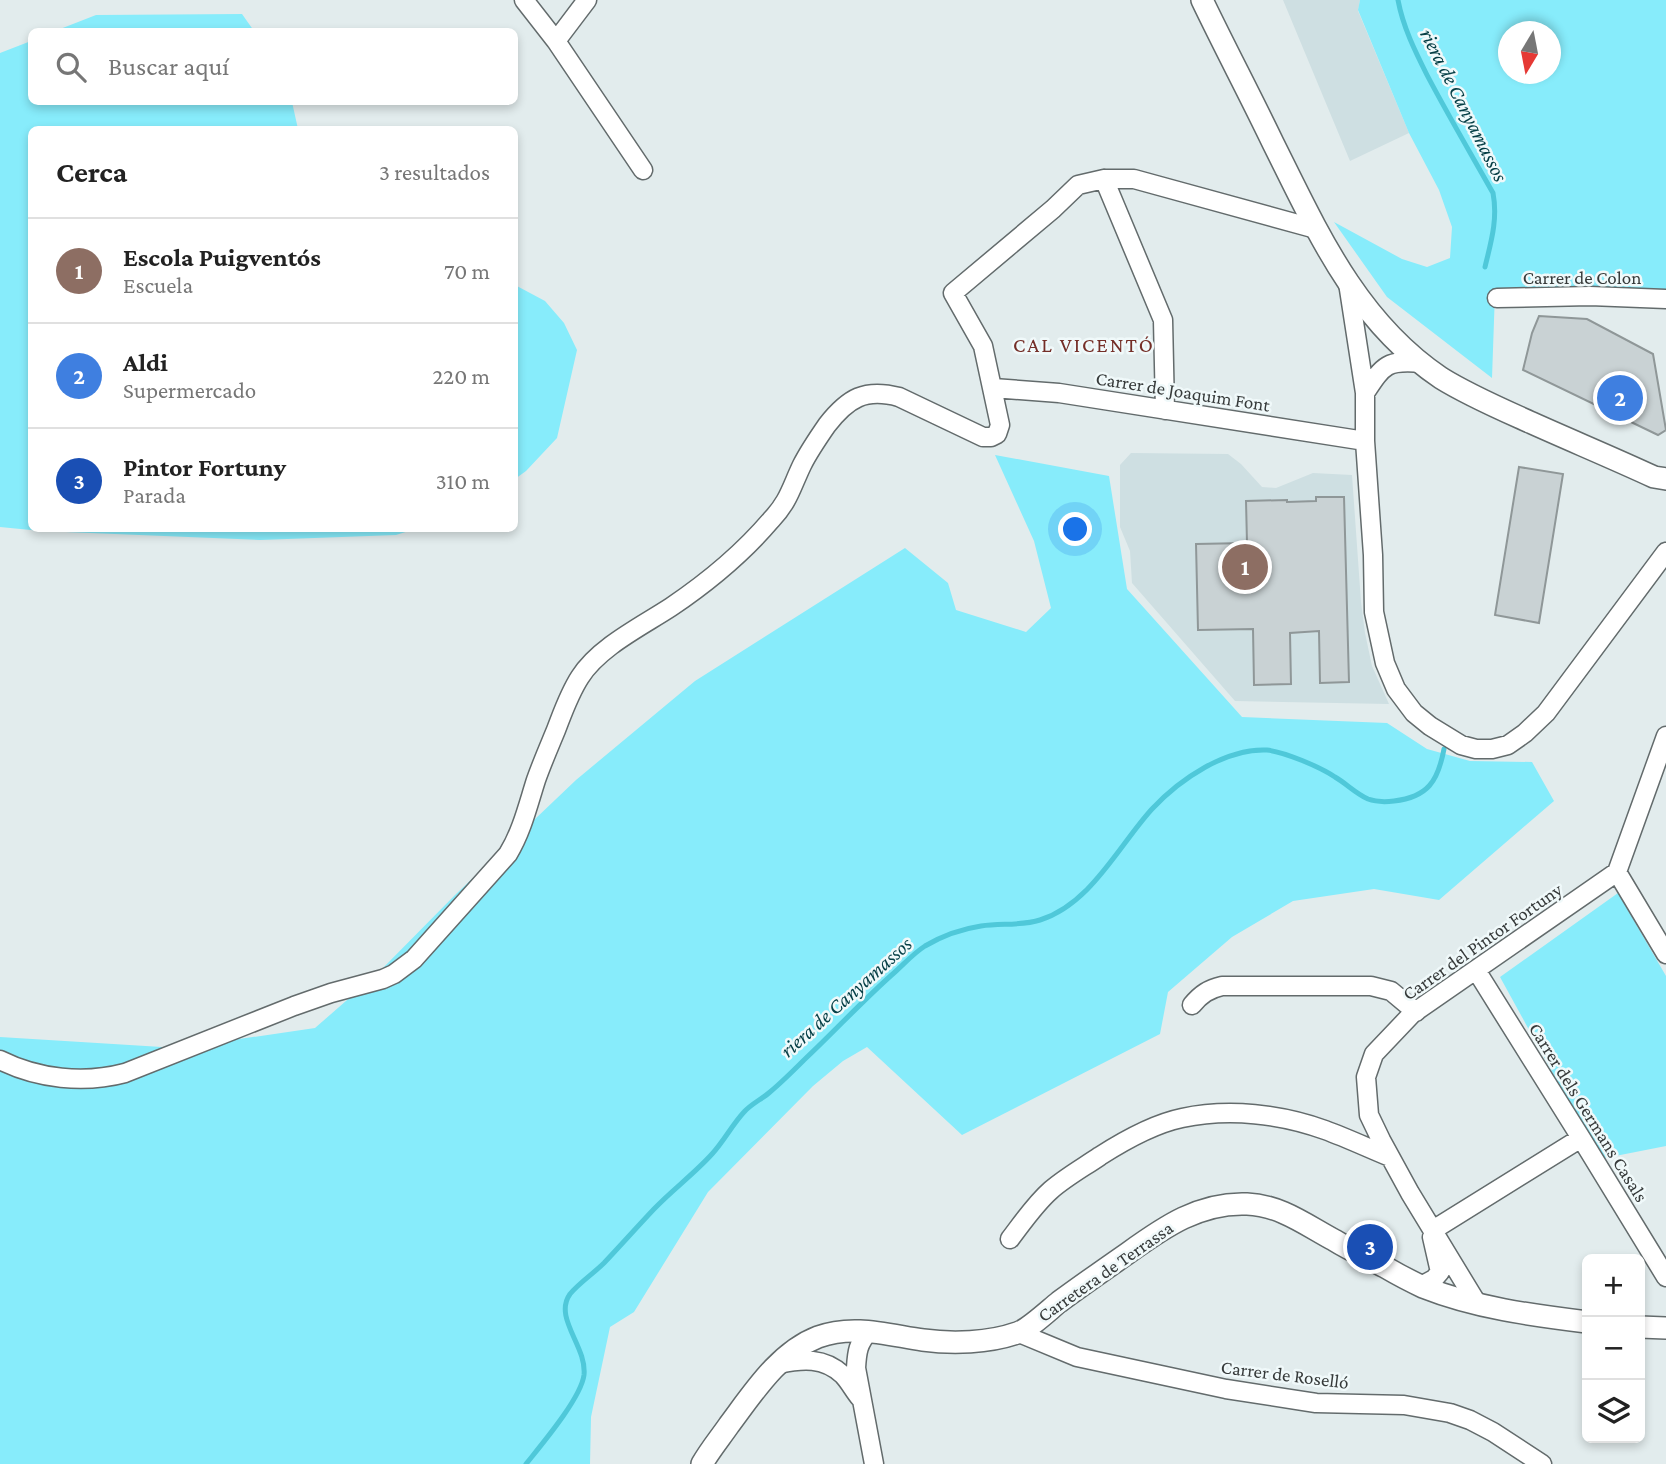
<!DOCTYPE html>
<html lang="es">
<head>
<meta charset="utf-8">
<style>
  :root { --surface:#fff; --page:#f2f2f2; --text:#222; --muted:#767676; --line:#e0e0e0; --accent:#c5372e }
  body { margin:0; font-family:"Crimson Pro",serif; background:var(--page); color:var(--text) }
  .controls { position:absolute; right:21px; bottom:21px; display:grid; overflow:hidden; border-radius:10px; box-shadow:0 4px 10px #0003 }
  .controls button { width:63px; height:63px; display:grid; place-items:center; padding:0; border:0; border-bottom:2px solid var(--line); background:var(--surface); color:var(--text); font:35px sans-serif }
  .compass { position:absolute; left:1498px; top:21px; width:63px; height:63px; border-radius:50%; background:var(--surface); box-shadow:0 4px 10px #0003; rotate:190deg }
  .you { position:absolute; left:1076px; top:530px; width:24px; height:24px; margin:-18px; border:5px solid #fff; border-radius:50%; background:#1a73e8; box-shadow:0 0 0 10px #1a73e833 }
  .badge { display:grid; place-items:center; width:46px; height:46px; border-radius:50%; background:var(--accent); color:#fff; font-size:23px; font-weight:700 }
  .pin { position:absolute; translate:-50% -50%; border:4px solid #fff; box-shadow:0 2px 7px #0006 }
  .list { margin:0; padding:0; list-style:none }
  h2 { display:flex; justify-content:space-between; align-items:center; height:91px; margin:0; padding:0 28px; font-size:30px }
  h2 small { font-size:23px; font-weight:400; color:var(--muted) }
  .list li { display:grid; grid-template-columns:46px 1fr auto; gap:21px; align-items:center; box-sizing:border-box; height:105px; padding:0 28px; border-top:2px solid var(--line) }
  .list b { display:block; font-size:26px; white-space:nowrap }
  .list p { margin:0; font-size:23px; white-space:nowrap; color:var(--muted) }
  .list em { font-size:23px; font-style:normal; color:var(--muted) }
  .icon { flex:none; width:38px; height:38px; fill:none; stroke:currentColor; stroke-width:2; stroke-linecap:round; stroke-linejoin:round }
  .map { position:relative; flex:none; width:1666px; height:1464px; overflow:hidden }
  .search { position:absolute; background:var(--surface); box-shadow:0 4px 10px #0003; left:28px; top:28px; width:490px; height:77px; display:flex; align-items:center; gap:18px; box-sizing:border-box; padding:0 24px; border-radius:10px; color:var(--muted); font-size:26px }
  .panel { position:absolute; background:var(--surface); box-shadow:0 4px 10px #0003; left:28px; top:126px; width:490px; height:406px; border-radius:10px }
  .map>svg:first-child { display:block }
  .built { fill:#cedfe2 }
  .green { fill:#87ecfb; fill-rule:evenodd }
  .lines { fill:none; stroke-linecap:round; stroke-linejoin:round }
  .stream { stroke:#4fc8d9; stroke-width:5 }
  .building { fill:#c9d2d4; stroke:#8f9798; stroke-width:2 }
  .minor-casing { stroke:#636b6c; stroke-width:21 }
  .tertiary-casing { stroke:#636b6c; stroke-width:24 }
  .minor { stroke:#fff; stroke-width:18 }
  .tertiary { stroke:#fff; stroke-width:21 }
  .labels { text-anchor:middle; stroke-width:5; stroke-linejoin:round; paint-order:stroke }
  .street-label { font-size:19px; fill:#363a3a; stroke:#f0f9fa }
  .water-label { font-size:21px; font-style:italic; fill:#043e45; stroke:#f0f9fa }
  .neighbourhood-label { font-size:21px; letter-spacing:2px; fill:#742e27; stroke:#f0f9fa }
</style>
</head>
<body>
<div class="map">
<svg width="1666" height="1464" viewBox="0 0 1666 1464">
  <rect width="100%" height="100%" fill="#e2eced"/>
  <path class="built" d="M1283,0H1360L1358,11L1409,133L1350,161Z
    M1131,453L1228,454L1241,464L1262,487L1276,488L1313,473L1352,475L1361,602L1365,633L1372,666L1389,704L1235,701L1132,583L1130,551L1120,527V465Z"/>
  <path class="green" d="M1360,0H1666V289L1495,292L1492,378L1387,297L1334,222L1402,259L1427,267L1450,258L1452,227L1439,190L1409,133L1358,10ZM1508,32H1550V74H1508Z
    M242,14L254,31H55L96,15Z
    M31,41L32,102H292L298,129L32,130V528L415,529L396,535L260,540L41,531L0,527V53Z
    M515,285L545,301L564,323L577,350L557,438L526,471L515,479Z
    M995,455L1109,476L1127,589L1242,717L1387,723L1427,749L1470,761L1532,762L1554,801L1439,900L1374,889L1293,901L1232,937L1168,992L1160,1034L962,1135L867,1047L843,1061L813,1086L708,1192L634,1312L610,1327L591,1417L590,1464H0V1037L178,1048L315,1028L378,973L455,895L576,780L695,681L905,548L948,583L956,610L1026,632L1051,608L1034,541Z
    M1618,893L1666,976V1146L1600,1159L1500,977Z"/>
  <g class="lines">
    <path class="stream" d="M1398,0C1403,27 1415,51 1427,75C1448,115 1471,154 1493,193C1498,219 1491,242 1485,267
      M526,1464C542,1444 581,1398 584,1375C587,1346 553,1318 570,1294C579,1283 594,1273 604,1263C621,1245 637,1227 654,1209C672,1190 694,1174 712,1154C724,1141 732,1125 744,1112C751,1104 762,1099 770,1092C782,1082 793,1071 804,1060C835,1031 863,1000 895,972C905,963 914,953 925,946C942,936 961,929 981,926C1001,923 1021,926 1040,920C1091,904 1119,845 1152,809C1180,779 1226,748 1267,750C1285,752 1320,767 1335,777C1347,784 1355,793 1368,799C1376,802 1386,802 1394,801C1428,797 1438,781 1444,749"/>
  </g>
  <path class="building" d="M1539,316L1587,319L1653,354L1666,430L1658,435L1523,370L1532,333Z
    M1519,467L1563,474L1539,623L1495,615Z
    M1316,497H1344L1349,682L1320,683L1319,631L1290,633L1291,684L1254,685L1253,629L1198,630L1196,544L1247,543L1246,501L1287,500V502L1316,501Z"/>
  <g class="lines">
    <defs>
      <path id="minor" d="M524,0L556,41L643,170
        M556,41L587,0
        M1104,179L1163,320L1165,410
        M1348,283L1365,393V441L1373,555L1374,612L1385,663L1396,689L1414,713L1430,726L1461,745L1476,749H1492L1508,745L1525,733L1546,713L1666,552
        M1497,298L1590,296L1666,299
        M993,388L1059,393L1365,441
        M1365,393C1384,364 1387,360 1422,363
        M1617,872L1666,954
        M1476,970L1581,1138L1666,1277
        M1192,1005C1201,994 1209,989 1222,986H1371L1391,991L1416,1012
        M0,1060C38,1079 84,1084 125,1073L294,1006L331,993L383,979L394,974L414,959L508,854C522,831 528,805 536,780C542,763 549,747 556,730C563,712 569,694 580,677C599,647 642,626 671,607C708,582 742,554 771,520C789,501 791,488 802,465C809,451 818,438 827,425C848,398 865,388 899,397L983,437H991L997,434L1000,425L983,346L953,293L1053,209L1078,185L1104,179H1134L1316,229
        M1433,1230L1581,1138
        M1010,1239C1023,1222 1035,1204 1051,1190C1066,1177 1084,1167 1100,1156C1125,1140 1153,1124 1182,1118C1229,1108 1281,1114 1325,1130C1347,1138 1368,1148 1390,1157
        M1421,1286L1434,1279L1440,1272L1432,1237
        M1478,1305L1410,1193L1381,1140L1369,1115L1366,1077L1374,1054L1412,1014L1617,872L1666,736
        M869,1331C858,1344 857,1351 856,1368L874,1464
        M1019,1333L1077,1357L1226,1389L1316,1403L1404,1405L1450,1413L1470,1420L1493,1432L1542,1464
        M779,1364C802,1359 824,1357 843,1375C849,1381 854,1391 860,1398"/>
      <path id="tertiary" d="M1202,0C1225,48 1250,95 1273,143C1317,231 1356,321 1441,378C1470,396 1501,409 1532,423C1572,441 1613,458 1654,477L1666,479
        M1640,1327L1666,1328
        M702,1464C710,1450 720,1438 729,1425C753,1393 779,1352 818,1337C853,1324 888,1335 923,1340C952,1344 989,1343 1017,1333C1028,1330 1049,1310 1059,1302C1082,1285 1105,1269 1128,1253C1164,1227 1200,1202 1247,1204C1280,1205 1306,1225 1334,1240C1350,1250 1368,1258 1385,1267C1397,1274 1410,1281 1423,1287C1476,1308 1531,1315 1587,1322"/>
    </defs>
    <use href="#minor" class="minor-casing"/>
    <use href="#tertiary" class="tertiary-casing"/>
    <use href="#minor" class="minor"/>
    <use href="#tertiary" class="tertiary"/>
  </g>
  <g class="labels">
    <g class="street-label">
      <text x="1582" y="284">Carrer de Colon</text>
      <text transform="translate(1183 391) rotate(9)" y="7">Carrer de Joaquim Font</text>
      <text transform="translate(1482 941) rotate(-35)" y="7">Carrer del Pintor Fortuny</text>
      <text transform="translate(1589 1112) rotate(58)" y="7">Carrer dels Germans Casals</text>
      <text transform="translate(1105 1271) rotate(-35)" y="7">Carretera de Terrassa</text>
      <text transform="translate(1285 1374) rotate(7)" y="7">Carrer de Roselló</text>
    </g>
    <g class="water-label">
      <text transform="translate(1464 105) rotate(63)" y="7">riera de Canyamassos</text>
      <text transform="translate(846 997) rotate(-42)" y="7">riera de Canyamassos</text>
    </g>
    <g class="neighbourhood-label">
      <text x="1084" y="352">CAL VICENTÓ</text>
    </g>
  </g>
</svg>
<div class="controls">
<button>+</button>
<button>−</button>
<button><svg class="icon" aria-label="layers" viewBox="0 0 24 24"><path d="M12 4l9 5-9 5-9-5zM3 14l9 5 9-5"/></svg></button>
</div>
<svg class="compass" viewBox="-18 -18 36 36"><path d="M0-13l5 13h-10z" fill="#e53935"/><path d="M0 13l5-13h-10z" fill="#767676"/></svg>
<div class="you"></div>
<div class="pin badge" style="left:1245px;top:567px;background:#8d6e63">1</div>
<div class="pin badge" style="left:1620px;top:398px;background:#3f7fe0">2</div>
<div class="pin badge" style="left:1370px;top:1247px;background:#1a4fb4">3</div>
<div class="search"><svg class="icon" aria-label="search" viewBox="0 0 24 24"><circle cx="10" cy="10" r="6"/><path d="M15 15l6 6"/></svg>Buscar aquí</div>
<section class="panel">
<h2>Cerca<small>3 resultados</small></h2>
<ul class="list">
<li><span class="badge" style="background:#8d6e63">1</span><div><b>Escola Puigventós</b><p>Escuela</p></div><em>70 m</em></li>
<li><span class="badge" style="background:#3f7fe0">2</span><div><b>Aldi</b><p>Supermercado</p></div><em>220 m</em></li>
<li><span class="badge" style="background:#1a4fb4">3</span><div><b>Pintor Fortuny</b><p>Parada</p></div><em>310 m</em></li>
</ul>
</section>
</div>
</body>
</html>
